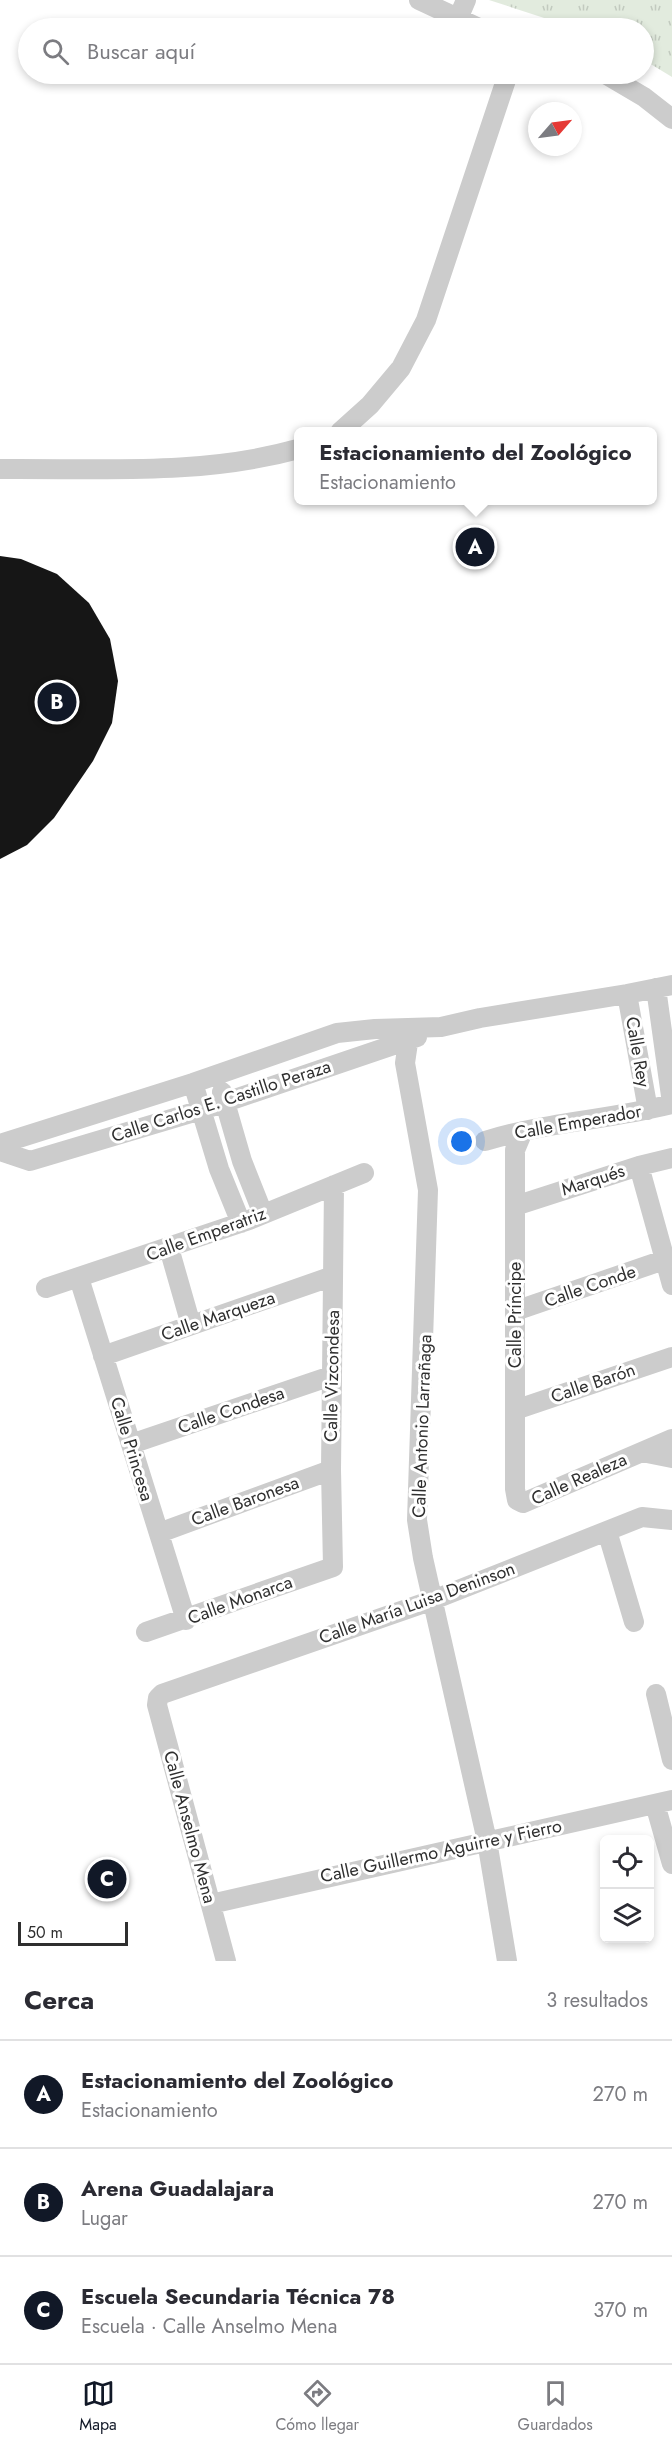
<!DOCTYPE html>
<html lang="es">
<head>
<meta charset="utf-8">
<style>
  :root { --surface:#fff; --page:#f2f2f3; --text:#2b2b33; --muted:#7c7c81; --line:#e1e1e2; --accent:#111827 }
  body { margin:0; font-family:Jost,sans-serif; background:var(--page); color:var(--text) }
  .controls { position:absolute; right:18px; bottom:18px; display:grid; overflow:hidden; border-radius:9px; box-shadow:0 3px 9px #0003 }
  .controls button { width:54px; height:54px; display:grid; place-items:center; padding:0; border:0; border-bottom:2px solid var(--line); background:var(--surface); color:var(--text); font:30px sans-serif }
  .compass { position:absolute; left:528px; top:102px; width:54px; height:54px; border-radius:50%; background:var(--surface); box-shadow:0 3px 9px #0003; rotate:62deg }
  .scale { position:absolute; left:18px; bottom:15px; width:110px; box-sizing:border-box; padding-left:6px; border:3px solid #2f2f2f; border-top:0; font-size:16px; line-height:21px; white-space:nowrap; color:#2f2f2f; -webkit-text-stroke:4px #fff; paint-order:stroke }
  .you { position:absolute; left:462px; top:1142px; width:21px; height:21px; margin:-15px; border:4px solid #fff; border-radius:50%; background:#1a73e8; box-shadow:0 0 0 9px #1a73e833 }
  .badge { display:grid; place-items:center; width:39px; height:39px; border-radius:50%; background:var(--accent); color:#fff; font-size:20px; font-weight:700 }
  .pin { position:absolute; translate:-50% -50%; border:3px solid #fff; box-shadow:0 2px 6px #0006 }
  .popup { position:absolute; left:294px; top:427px; width:363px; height:78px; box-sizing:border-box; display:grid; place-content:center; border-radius:9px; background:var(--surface); filter:drop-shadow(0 2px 4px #0005); font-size:20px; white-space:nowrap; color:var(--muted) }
  .popup b { font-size:22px; color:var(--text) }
  .popup::after { content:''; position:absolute; left:50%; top:100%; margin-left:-12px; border:12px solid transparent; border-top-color:var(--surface) }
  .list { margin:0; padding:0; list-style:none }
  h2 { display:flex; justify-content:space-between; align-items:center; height:78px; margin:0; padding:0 24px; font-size:26px }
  h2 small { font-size:20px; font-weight:400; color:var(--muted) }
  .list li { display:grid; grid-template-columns:39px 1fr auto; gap:18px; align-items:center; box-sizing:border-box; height:108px; padding:0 24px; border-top:2px solid var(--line) }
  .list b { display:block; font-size:22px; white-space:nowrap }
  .list p { margin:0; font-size:20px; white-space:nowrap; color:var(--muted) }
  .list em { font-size:20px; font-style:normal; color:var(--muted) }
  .icon { flex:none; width:33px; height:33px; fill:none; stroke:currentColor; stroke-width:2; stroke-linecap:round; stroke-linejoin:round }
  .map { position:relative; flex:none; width:672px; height:1961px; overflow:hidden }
  .search { position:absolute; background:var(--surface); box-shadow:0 3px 9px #0003; left:18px; right:18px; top:18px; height:66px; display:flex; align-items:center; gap:15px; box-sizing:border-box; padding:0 21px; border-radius:33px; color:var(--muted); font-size:22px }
  .sheet { height:402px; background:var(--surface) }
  nav { display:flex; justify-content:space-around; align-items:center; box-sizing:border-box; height:84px; border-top:2px solid var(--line); background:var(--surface); font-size:16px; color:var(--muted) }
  nav a { display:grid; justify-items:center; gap:3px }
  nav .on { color:var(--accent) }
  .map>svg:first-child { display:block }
  .park { fill:url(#park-tufts) }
  .building { fill:#161616 }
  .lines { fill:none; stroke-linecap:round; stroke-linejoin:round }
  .minor { stroke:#ccc; stroke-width:20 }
  .labels { text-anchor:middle; stroke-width:6; stroke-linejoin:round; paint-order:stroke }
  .street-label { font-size:18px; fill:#2f2f2f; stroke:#fff }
</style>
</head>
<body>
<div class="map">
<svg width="672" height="1961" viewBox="0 0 672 1961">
  <defs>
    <pattern id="park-tufts" width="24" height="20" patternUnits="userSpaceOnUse" patternTransform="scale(1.5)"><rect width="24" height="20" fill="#e2ebde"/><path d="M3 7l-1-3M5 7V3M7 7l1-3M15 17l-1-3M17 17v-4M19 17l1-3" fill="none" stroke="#c2cabf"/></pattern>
  </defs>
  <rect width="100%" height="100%" fill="#fff"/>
  <path class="park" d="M489,0H672V77L644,60V28H575Z"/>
  <path class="building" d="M0,556L21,559L57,574L89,603L110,639L118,681L112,723L93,761L54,818L27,845L0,859Z"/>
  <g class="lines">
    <path class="minor" d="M419,0L479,28
      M454,28L466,0
      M605,74L644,97L672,119
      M340,432L370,405L401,368L426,320L508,74
      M0,469C99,468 201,476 298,449
      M656,988L672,1103
      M627,994L648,1110
      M410,1029L405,1063L428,1190L417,1520L423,1558L487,1841L507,1961
      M193,1083L219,1169L241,1223
      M222,1092L242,1161L263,1214
      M523,1131L515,1150V1489L517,1500L523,1503L672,1439
      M485,1141C546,1122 610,1120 672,1104
      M0,1144L193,1083L337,1033L375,1029L441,1027L480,1018L627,994L672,985
      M0,1151L30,1161L208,1108L417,1037
      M639,1166L672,1285
      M515,1206L639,1166L672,1158
      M169,1248L191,1325
      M79,1278L186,1620
      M46,1288L249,1220L364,1173
      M515,1311L664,1260
      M103,1356L333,1276
      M515,1410L672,1357
      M131,1444L331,1376
      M642,1452L672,1458
      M607,1531L634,1622
      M159,1533L331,1470
      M146,1632L333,1567L331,1470L334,1185
      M656,1694L672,1760
      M655,1804L672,1864
      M211,1904L672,1800
      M226,1961L157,1705L158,1698L162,1694L433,1600L642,1517L672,1520"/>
  </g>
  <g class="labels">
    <g class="street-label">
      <text transform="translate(638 1052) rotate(80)" y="6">Calle Rey</text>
      <text transform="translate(221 1101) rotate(-18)" y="6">Calle Carlos E. Castillo Peraza</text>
      <text transform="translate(578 1122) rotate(-10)" y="6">Calle Emperador</text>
      <text transform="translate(593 1180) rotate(-18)" y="6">Marqués</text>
      <text transform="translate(206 1234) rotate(-20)" y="6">Calle Emperatriz</text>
      <text transform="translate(590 1286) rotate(-19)" y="6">Calle Conde</text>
      <text transform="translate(515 1315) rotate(-90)" y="6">Calle Príncipe</text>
      <text transform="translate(218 1316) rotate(-19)" y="6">Calle Marqueza</text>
      <text transform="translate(332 1376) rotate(-89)" y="6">Calle Vizcondesa</text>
      <text transform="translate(593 1383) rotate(-19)" y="6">Calle Barón</text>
      <text transform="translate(231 1410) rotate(-19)" y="6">Calle Condesa</text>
      <text transform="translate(422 1426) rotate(-88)" y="6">Calle Antonio Larrañaga</text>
      <text transform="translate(132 1449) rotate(73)" y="6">Calle Princesa</text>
      <text transform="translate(579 1479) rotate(-24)" y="6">Calle Realeza</text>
      <text transform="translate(245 1501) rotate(-20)" y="6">Calle Baronesa</text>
      <text transform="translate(240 1600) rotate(-20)" y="6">Calle Monarca</text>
      <text transform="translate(417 1603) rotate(-20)" y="6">Calle María Luisa Deninson</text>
      <text transform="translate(190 1827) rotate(75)" y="6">Calle Anselmo Mena</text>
      <text transform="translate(441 1851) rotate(-12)" y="6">Calle Guillermo Aguirre y Fierro</text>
    </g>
  </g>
</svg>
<div class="controls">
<button><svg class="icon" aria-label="locate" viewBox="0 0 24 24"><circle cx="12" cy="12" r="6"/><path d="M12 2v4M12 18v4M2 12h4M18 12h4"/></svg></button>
<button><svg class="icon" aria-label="layers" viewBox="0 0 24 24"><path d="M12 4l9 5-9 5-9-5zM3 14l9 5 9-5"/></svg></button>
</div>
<svg class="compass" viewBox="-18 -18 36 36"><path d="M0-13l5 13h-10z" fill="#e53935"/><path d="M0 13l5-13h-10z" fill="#7c7c81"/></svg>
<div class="scale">50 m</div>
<div class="you"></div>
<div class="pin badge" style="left:475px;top:547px">A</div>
<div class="popup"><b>Estacionamiento del Zoológico</b>Estacionamiento</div>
<div class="pin badge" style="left:57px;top:702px">B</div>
<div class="pin badge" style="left:107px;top:1879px">C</div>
<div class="search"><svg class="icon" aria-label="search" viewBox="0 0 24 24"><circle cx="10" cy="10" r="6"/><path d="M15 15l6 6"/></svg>Buscar aquí</div>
</div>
<section class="sheet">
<h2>Cerca<small>3 resultados</small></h2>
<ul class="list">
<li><span class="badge">A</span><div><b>Estacionamiento del Zoológico</b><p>Estacionamiento</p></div><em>270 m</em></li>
<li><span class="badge">B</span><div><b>Arena Guadalajara</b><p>Lugar</p></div><em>270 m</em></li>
<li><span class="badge">C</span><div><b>Escuela Secundaria Técnica 78</b><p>Escuela · Calle Anselmo Mena</p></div><em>370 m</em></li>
</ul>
</section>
<nav>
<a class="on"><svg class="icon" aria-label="map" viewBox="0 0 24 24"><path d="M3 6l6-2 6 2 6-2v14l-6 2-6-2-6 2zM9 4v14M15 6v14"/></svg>Mapa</a>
<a><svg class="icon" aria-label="directions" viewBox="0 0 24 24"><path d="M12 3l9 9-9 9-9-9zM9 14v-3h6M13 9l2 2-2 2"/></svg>Cómo llegar</a>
<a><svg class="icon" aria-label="saved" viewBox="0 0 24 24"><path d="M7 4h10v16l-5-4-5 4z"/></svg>Guardados</a>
</nav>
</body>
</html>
